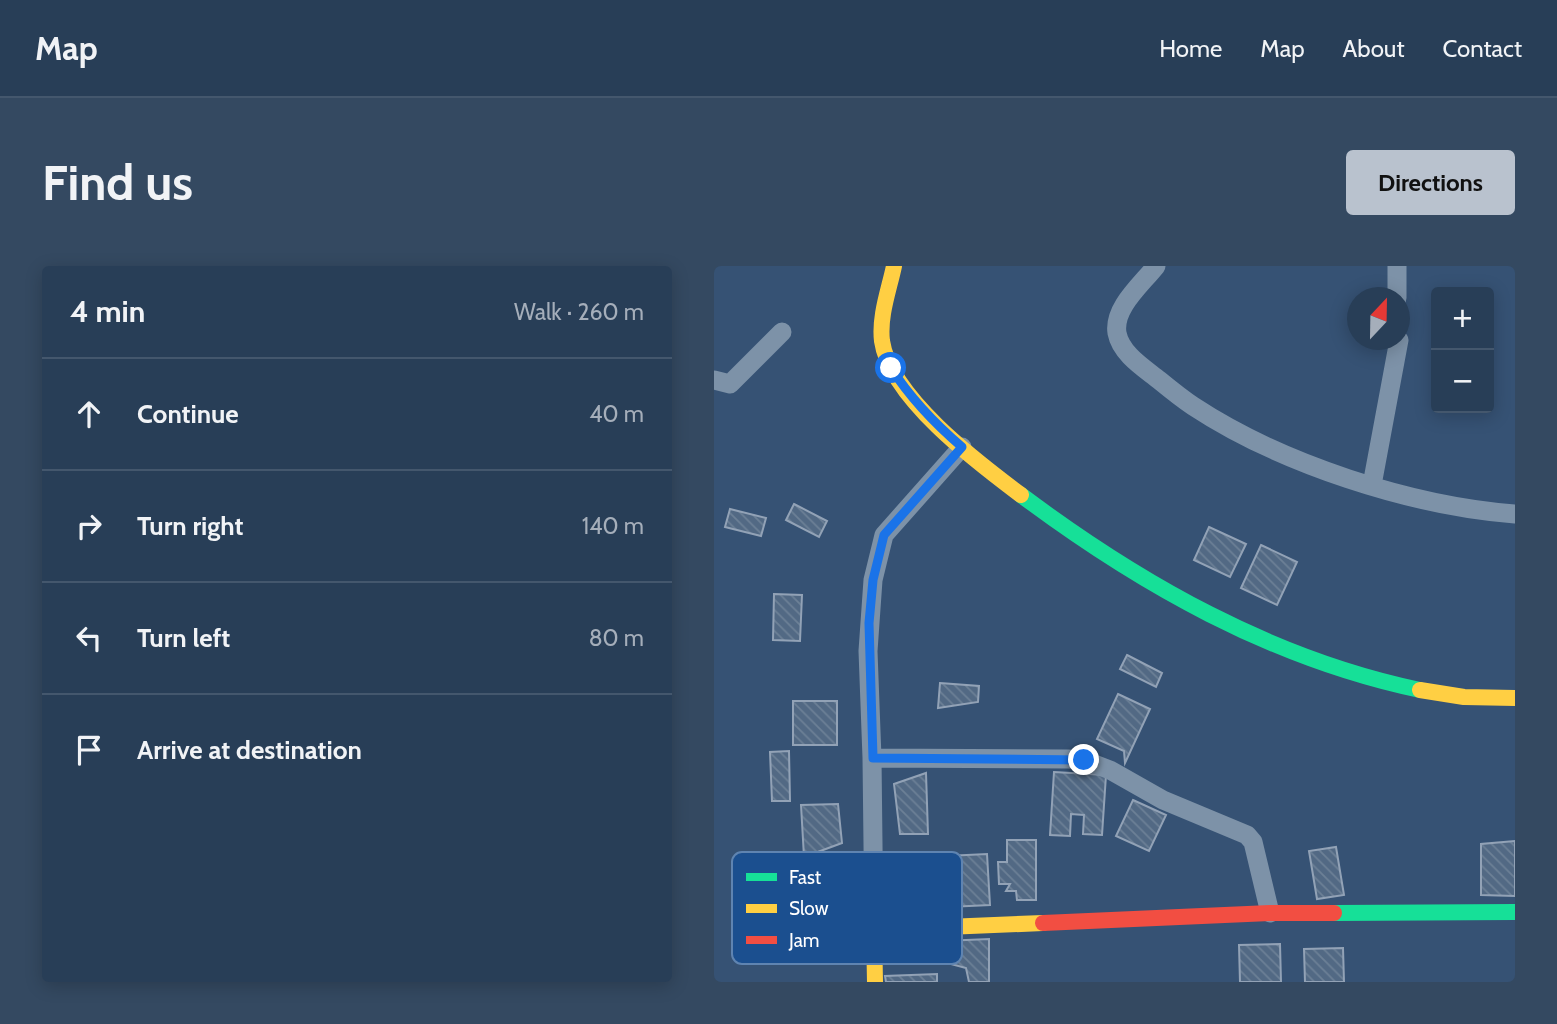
<!DOCTYPE html>
<html lang="en">
<head>
<meta charset="utf-8">
<style>
  :root { --surface:#283e57; --page:#344961; --text:#f1f3f6; --muted:#a5aeba; --line:#44576d; --accent:#b9c2ce }
  body { margin:0; font-family:Cabin,sans-serif; background:var(--page); color:var(--text) }
  .controls { position:absolute; right:21px; top:21px; display:grid; overflow:hidden; border-radius:7px; box-shadow:0 4px 18px #0003 }
  .controls button { width:63px; height:63px; display:grid; place-items:center; padding:0; border:0; border-bottom:2px solid var(--line); background:var(--surface); color:var(--text); font:35px sans-serif }
  .compass { position:absolute; left:633px; top:21px; width:63px; height:63px; border-radius:50%; background:var(--surface); box-shadow:0 4px 18px #0003; rotate:22deg }
  .stop { position:absolute; width:21px; height:21px; margin:-16px; border:5px solid #1a73e8; border-radius:50%; background:#fff }
  .stop.end { background:#1a73e8; border-color:#fff; box-shadow:0 2px 7px #0008 }
  .list { margin:0; padding:0; list-style:none }
  h2 { display:flex; justify-content:space-between; align-items:center; height:91px; margin:0; padding:0 28px; font-size:30px }
  h2 small { font-size:23px; font-weight:400; color:var(--muted) }
  .list li { display:grid; grid-template-columns:46px 1fr auto; gap:21px; align-items:center; box-sizing:border-box; height:112px; padding:0 28px; border-top:2px solid var(--line) }
  .list b { display:block; font-size:26px; white-space:nowrap }
  .list em { font-size:23px; font-style:normal; color:var(--muted) }
  .icon { flex:none; width:38px; height:38px; fill:none; stroke:currentColor; stroke-width:2; stroke-linecap:round; stroke-linejoin:round }
  .map { position:relative; flex:none; width:801px; height:716px; overflow:hidden; border-radius:7px }
  header { display:flex; align-items:center; gap:42px; box-sizing:border-box; height:98px; padding:0 35px; background:var(--surface); border-bottom:2px solid var(--line) }
  header strong { font-size:33px }
  nav { display:flex; gap:38px; margin-inline-start:auto; font-size:24px }
  .intro { display:flex; align-items:center; justify-content:space-between; box-sizing:border-box; height:168px; padding:0 42px }
  h1 { margin:0; font-size:49px }
  .button { padding:18px 32px; border-radius:7px; background:var(--accent); color:#111; font-size:24px; font-weight:700 }
  main { display:flex; gap:42px; padding:0 42px }
  aside { flex:1; background:var(--surface); border-radius:7px; box-shadow:0 4px 18px #0003 }
  .map>svg:first-child { display:block }
  .building { fill:url(#building-back-hatch); stroke:#92a2b6; stroke-width:2 }
  .lines { fill:none; stroke-linecap:round; stroke-linejoin:round }
  .street { stroke:#7d92a8; stroke-width:19 }
  .fast { stroke:#16e098; stroke-width:16 }
  .slow { stroke:#ffcf43; stroke-width:16 }
  .jam { stroke:#f24e42; stroke-width:16 }
  .route { stroke:#1a73e8; stroke-width:9 }
  .key { fill:#1b4f8f; stroke:#5f84b1; stroke-width:2 }
  .key-label { font-size:19px; fill:#fff }
</style>
</head>
<body>
<header>
<strong>Map</strong>
<nav><a>Home</a><a>Map</a><a>About</a><a>Contact</a></nav>
</header>
<div class="intro"><h1>Find us</h1><a class="button">Directions</a></div>
<main>
<aside>
<h2>4 min<small>Walk · 260 m</small></h2>
<ul class="list">
<li><svg class="icon" aria-label="ahead" viewBox="0 0 24 24"><path d="M12 20V5M6 11l6-6 6 6"/></svg><div><b>Continue</b></div><em>40 m</em></li>
<li><svg class="icon" aria-label="right" viewBox="0 0 24 24"><path d="M7 20v-9h11M14 6l5 5-5 5"/></svg><div><b>Turn right</b></div><em>140 m</em></li>
<li><svg class="icon" aria-label="left" viewBox="0 0 24 24"><path d="M17 20v-9H6M10 6l-5 5 5 5"/></svg><div><b>Turn left</b></div><em>80 m</em></li>
<li><svg class="icon" aria-label="arrive" viewBox="0 0 24 24"><path d="M6 21V4h12l-3 4 3 4H6"/></svg><div><b>Arrive at destination</b></div></li>
</ul>
</aside>
<div class="map">
<svg width="801" height="716" viewBox="0 0 801 716">
  <defs>
    <pattern id="building-back-hatch" width="6" height="6" patternUnits="userSpaceOnUse" patternTransform="scale(1.75)"><rect width="6" height="6" fill="#526984"/><path d="M-1 5l2 2M0 0l6 6M5-1l2 2" fill="none" stroke="#6c8096"/></pattern>
  </defs>
  <rect width="100%" height="100%" fill="#365274"/>
  <path class="building" d="M80,238L113,255L105,271L72,254Z
    M16,243L52,252L47,270L11,261Z
    M495,261L532,278L516,311L480,294Z
    M547,279L583,296L563,339L527,322Z
    M60,328L88,329L86,375L59,374Z
    M413,389L448,407L442,421L406,403Z
    M226,417L265,420L264,436L224,442Z
    M404,428L436,443L411,497L410,485L383,473Z
    M79,435H123V479H79Z
    M75,485L76,535H58L56,486Z
    M340,506L392,509L388,569L369,568L370,549L357,548L356,570L336,569Z
    M212,507L214,568H186L180,518Z
    M419,534L452,549L435,585L402,570Z
    M124,538L128,577L90,591L87,539Z
    M293,574H322V634H303L302,625H292L296,618H285L284,596H293Z
    M801,575V630L767,629V578Z
    M622,581L630,629L603,633L595,585Z
    M273,588L276,639L234,641L232,590Z
    M275,673V716H255L252,702L233,697L229,675Z
    M566,678L567,716H526L525,679Z
    M629,682L630,716H591L590,683Z
    M223,708V716H172L171,710Z"/>
  <g class="lines">
    <path class="street" d="M442,0C427,19 399,42 403,67C407,88 430,102 445,114C456,123 467,132 479,140C567,198 697,240 801,248
      M683,0V32
      M0,114L16,118L68,66
      M658,219L685,74
      M158,492L354,493L370,494L396,504L449,534L533,569L539,576L556,647
      M160,664L158,492L154,385L159,314L170,269L248,181"/>
    <path class="fast" d="M307,229C426,318 558,393 706,424
      M620,647L801,646"/>
    <path class="slow" d="M180,0C175,24 165,50 168,75C176,131 263,196 307,229
      M706,424L750,431L801,432
      M161,716L160,664L329,657"/>
    <path class="jam" d="M329,657L556,647H620"/>
  </g>
  <g class="lines">
    <path class="route" d="M177,102C197,133 220,157 248,181L170,269L159,314L155,357L159,492L370,494"/>
  </g>
  <rect x="18" y="586" width="230" height="112" rx="10" class="key"/>
  <rect x="32" y="607" width="31" height="8" fill="#16e098"/>
  <rect x="32" y="638" width="31" height="9" fill="#ffcf43"/>
  <rect x="32" y="670" width="31" height="8" fill="#f24e42"/>
  <g class="key-label">
    <text x="75" y="618">Fast</text>
    <text x="75" y="649">Slow</text>
    <text x="75" y="681">Jam</text>
  </g>
</svg>
<div class="controls">
<button>+</button>
<button>−</button>
</div>
<svg class="compass" viewBox="-18 -18 36 36"><path d="M0-13l5 13h-10z" fill="#e53935"/><path d="M0 13l5-13h-10z" fill="#a5aeba"/></svg>
<div class="stop" style="left:177px;top:102px"></div>
<div class="stop end" style="left:370px;top:494px"></div>
</div>
</main>
</body>
</html>
